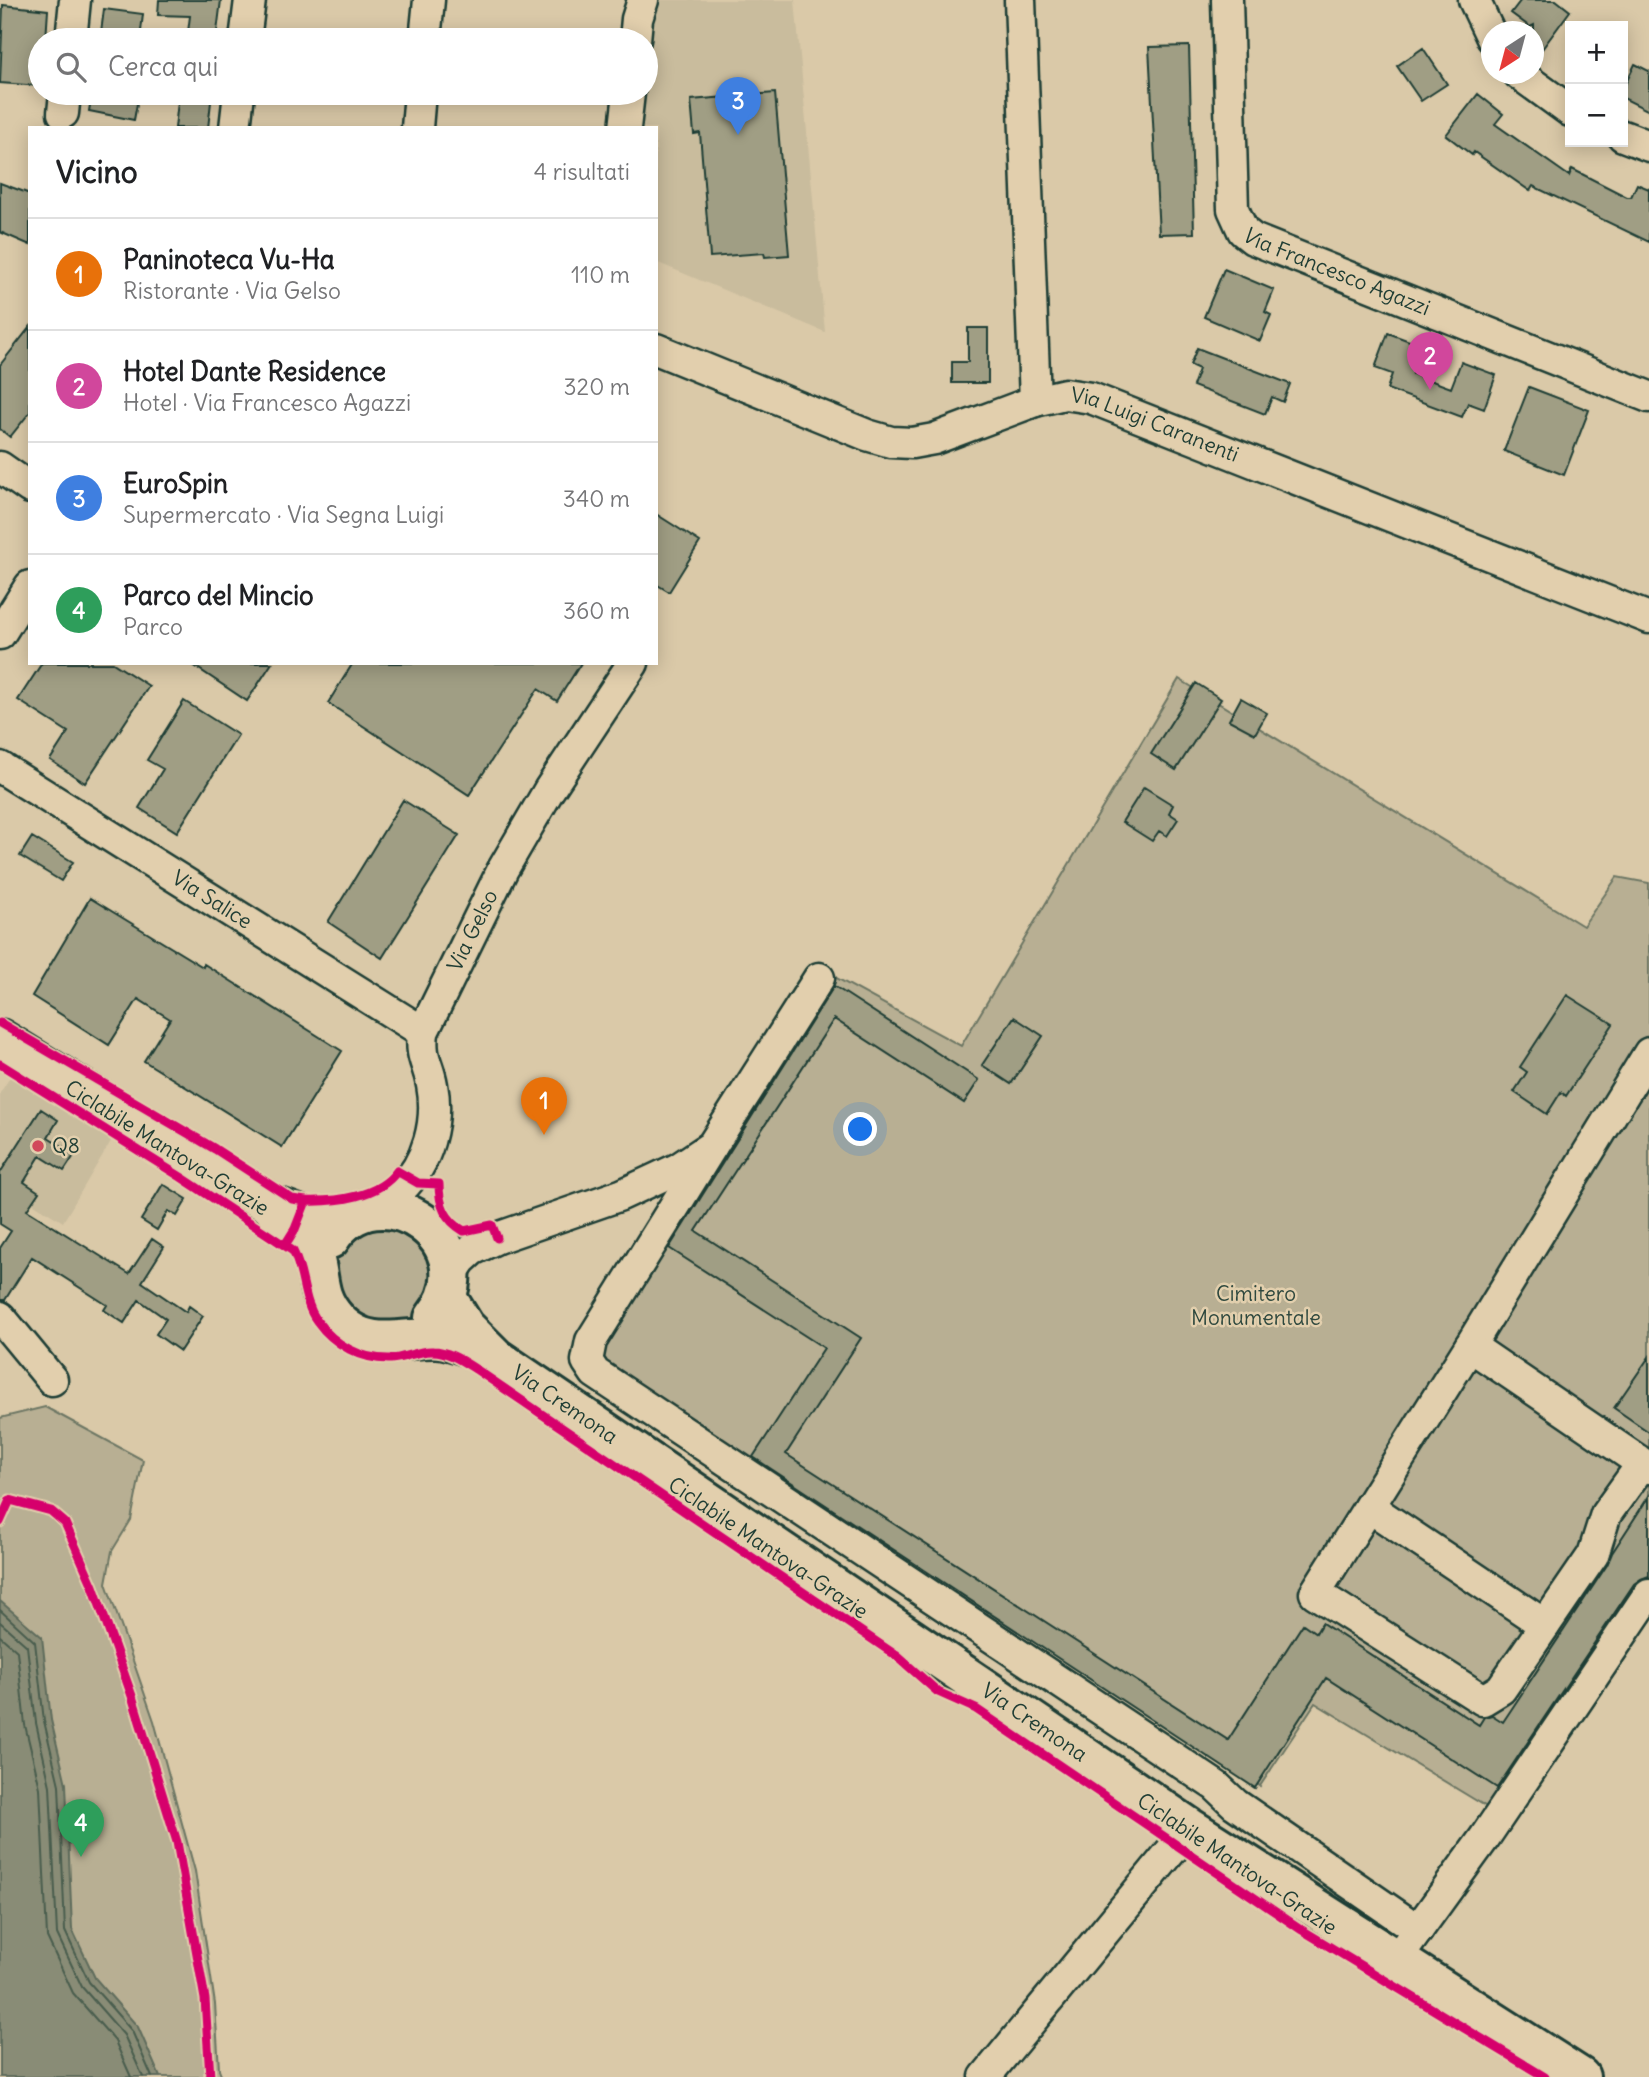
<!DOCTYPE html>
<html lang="it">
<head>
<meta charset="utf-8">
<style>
  :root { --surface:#fff; --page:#f2f2f2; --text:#202124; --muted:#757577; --line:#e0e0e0; --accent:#d1495b }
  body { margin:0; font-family:Delius,sans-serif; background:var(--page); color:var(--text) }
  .controls { position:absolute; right:21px; top:21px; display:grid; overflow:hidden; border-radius:0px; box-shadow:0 4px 18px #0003 }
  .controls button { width:63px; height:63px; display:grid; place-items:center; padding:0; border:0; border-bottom:2px solid var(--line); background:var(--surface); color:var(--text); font:35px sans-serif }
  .compass { position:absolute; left:1481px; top:21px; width:63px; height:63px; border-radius:50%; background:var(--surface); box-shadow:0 4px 18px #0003; rotate:216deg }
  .you { position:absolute; left:861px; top:1130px; width:24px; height:24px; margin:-18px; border:5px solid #fff; border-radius:50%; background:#1a73e8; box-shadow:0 0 0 10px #1a73e833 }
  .badge { display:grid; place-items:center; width:46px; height:46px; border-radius:50%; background:var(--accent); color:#fff; font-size:23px; font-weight:700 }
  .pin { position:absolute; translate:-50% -58px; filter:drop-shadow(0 2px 4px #0008) }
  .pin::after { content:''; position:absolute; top:37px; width:24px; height:21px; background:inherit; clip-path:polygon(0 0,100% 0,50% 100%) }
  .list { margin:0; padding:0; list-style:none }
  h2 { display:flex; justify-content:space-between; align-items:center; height:91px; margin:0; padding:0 28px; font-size:30px }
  h2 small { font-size:23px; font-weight:400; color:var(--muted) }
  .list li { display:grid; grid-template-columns:46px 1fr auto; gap:21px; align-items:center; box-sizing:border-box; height:112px; padding:0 28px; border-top:2px solid var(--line) }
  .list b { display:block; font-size:26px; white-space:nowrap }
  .list p { margin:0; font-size:23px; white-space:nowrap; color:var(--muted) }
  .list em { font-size:23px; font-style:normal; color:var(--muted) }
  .icon { flex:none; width:38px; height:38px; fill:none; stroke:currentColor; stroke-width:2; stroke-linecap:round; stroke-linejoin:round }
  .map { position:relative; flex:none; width:1649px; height:2077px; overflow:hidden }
  .search { position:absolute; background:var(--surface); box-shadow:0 4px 18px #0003; left:28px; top:28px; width:630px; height:77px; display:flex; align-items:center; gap:18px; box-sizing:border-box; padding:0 24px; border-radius:38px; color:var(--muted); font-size:26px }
  .panel { position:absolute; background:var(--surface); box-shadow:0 4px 18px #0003; left:28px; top:126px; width:630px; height:539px; border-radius:0px }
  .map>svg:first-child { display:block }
  .built { fill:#c9bc9d }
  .green { fill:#b8af93; stroke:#6c7664; stroke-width:2 }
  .water { fill:#898c76; stroke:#5f6c5c; stroke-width:2 }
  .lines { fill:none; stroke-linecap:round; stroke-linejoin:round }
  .shore { stroke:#495d4e; stroke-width:2 }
  .building { fill:#a09e84; stroke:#1f3d34; stroke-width:2 }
  .minor-casing { stroke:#1f3d34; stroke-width:35 }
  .major-casing { stroke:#1f3d34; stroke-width:44 }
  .minor { stroke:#e2cfad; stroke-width:30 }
  .major { stroke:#e2cfad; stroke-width:38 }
  .cycleway-casing { stroke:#e2cfad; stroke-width:13 }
  .cycleway { stroke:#d6006c; stroke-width:9 }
  .poi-dot { fill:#d1495b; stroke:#e2cfad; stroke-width:2.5 }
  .labels { text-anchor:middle; stroke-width:5; stroke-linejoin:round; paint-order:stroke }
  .street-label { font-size:21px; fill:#1f3d34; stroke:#e2cfad }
  .poi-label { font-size:21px; fill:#1f3d34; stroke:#e2cfad; text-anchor:start }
  .park-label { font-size:21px; fill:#2e483e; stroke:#e2cfad }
</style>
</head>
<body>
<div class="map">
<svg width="1649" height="2077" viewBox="0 0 1649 2077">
  <rect width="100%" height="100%" fill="#dac9a8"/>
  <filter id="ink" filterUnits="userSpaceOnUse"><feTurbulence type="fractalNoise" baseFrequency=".0143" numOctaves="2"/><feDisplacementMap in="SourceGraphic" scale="14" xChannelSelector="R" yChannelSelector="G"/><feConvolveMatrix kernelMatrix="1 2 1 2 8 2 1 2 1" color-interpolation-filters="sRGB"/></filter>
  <g filter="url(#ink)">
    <path class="built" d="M653,0H795L825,332L656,262V128H635L638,93H646V40Z
      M14,1071L114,1136L63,1222L0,1183V1093Z"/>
    <path class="green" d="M1179,679L1583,926L1617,877L1649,883V1577L1495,1812L1315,1703L1260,1786L777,1459L773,1437L754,1461L599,1359L670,1236L833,976L961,1046Z
      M406,1225L439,1264L424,1313L410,1322L375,1326L346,1308L335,1276L337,1259L344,1244L357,1232Z
      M45,1407L143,1460L131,1520L112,1551L106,1583L154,1721L195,1871L215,2004L219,2069L222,2077H0V1418Z"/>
    <path class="water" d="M0,1601L42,1637L51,1720L66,1784L72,1929L95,1978L138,2027L160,2077H0Z"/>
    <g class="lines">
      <path class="shore" d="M0,1610L35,1642L44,1721L59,1785L65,1931L89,1982L132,2031L152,2077
        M0,1622L27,1646L36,1723L50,1786L57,1934L82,1987L124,2035L143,2077
        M0,1636L17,1651L25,1725L40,1788L47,1937L73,1993L115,2041L131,2077"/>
    </g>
    <path class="building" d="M159,0H221L216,40H187L190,16L158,15Z
      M1521,0H1556L1570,11L1534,60V25L1530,27L1511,13Z
      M3,5L48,10L46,40H40V86L0,83Z
      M104,9L143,14L140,40H100Z
      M1189,46L1194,233L1159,234L1149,47Z
      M1423,48L1447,84L1421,101L1397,66Z
      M1635,64L1649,71V111L1623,98V89Z
      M92,93H139L134,120L89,111Z
      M179,93H212L208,128H175Z
      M775,93L789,255L765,257L764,253L710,257L700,133L694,134L691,100Z
      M1478,94L1503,114L1495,124L1569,176L1572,169L1627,197H1631L1637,184L1649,189V242L1533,186L1530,191L1474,152L1472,155L1446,135Z
      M0,183L30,194V245L0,232Z
      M1224,269L1274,290L1265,312L1271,315L1260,341L1204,317Z
      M30,327V412L10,437L0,429V365Z
      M968,328H988V383H952V362H968Z
      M1388,333L1423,346L1413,374L1451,388L1461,362L1496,375L1484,409L1468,403L1462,417L1387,389L1392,374L1375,368Z
      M1197,348L1290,384L1283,402L1272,397L1265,414L1193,386L1199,369L1190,365Z
      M1529,387L1589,410L1564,475L1504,451Z
      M656,514L700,542L669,592L656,584Z
      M42,663H113L149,686L85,783L50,760L68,732L18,700Z
      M190,663H272L247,701Z
      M353,663H581L557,701L538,689L469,795L328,703Z
      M1196,683L1221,699L1176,770L1151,754Z
      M1241,698L1267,713L1255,734L1229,720Z
      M184,701L238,735L177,832L139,808L163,769L147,760Z
      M1144,787L1173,805L1169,813L1178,819L1167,836L1159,831L1152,841L1122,822Z
      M403,800L459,835L382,958L328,922Z
      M32,837L73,862L61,881L20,856Z
      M90,898L203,967L204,964L342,1051L282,1147L144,1061L170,1019L138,999L109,1045L32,996Z
      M834,986L979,1080L964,1103L834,1019L696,1231L861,1338L786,1454L1228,1740L1303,1624L1316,1633L1322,1623L1479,1725L1484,1717L1492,1715L1503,1722L1607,1565L1612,1553L1649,1496V1576L1641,1579L1634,1584L1497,1788L1326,1678L1255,1788L753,1457L824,1348L669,1248Z
      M1567,995L1613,1024L1566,1096L1561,1092L1547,1114L1514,1092L1527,1072L1520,1067Z
      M1014,1017L1043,1036L1011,1084L982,1065Z
      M41,1109L58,1120L48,1137L75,1154L64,1171L40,1156L24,1182L39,1192L27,1210L129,1274L152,1239L164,1247L142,1282L186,1312L189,1306L203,1316L180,1351L156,1334L166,1319L139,1300L124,1323L104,1310L107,1305L32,1257L5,1300H0V1248L11,1231L0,1224V1173Z
      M163,1184L187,1199L177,1216L168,1211L157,1230L141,1220Z
      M1649,1357V1432L1614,1408Z"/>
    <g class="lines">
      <defs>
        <g id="minor">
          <path d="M1020,0L1035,401"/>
          <path id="s1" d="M1227,0L1233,209L1243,231L1253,239L1649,397"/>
          <path d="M1474,0L1492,38"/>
          <path d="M71,40L75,0"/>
          <path d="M245,40L250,0"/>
          <path d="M425,40L429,0"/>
          <path d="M635,40L637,19L643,0"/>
          <path d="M1519,74L1570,111"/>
          <path d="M63,113L65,93"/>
          <path d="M235,128L239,93"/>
          <path d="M417,128L420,93"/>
          <path d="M625,128L629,93"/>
          <path d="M1623,136L1649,146"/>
          <path id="s2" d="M656,349L867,435L891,442L912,443L934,439L1035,401L1065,394L1091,398L1649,618"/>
          <path d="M0,467L30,488"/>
          <path d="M0,634L30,586"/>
          <path id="s3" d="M0,767L423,1032"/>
          <path d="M1649,1053L1470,1346L1649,1468"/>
          <path d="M712,1146L591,1341L587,1361L595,1373L1216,1786L1235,1804L1418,1930"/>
          <path id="s4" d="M376,1209C384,1203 393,1196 401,1189C428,1163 439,1121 432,1085C428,1062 420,1059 423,1032L503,869L549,790L633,663"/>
          <path d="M451,1275L461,1260L472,1250L497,1238L621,1195L679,1168L712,1146L819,978"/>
          <path d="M0,1317L52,1380"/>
          <path d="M1470,1346L1315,1593L1483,1700L1501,1689L1593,1555L1606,1514L1642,1464"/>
          <path d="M1369,1507L1545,1625"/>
          <path d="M1407,1945L1485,1837L1649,1594"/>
          <path d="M985,2077L1190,1828"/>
        </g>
        <g id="major">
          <path d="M0,1039L269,1204L312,1220L346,1221"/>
          <path d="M273,1208C286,1220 302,1232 310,1248C318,1262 317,1279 322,1295C328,1313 343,1330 362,1337C386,1345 412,1337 437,1338C455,1339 472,1348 488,1355"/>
          <path d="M330,1239C377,1165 493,1242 434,1318"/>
          <path id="s5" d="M447,1298L465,1327L496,1358L1190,1828L1580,2077"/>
        </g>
      </defs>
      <use href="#minor" class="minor-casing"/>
      <use href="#major" class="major-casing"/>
      <use href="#minor" class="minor"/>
      <use href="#major" class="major"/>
      <defs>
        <path id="cycleway" d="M0,1023L215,1149L292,1199L306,1201
          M0,1064L181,1177L293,1251C305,1274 302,1300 317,1321C334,1345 362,1360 391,1359C405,1358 419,1350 433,1351C449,1351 464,1362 477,1370L897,1656L938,1692L976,1709L1302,1930L1545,2077
          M285,1245L295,1229L306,1201C336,1202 379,1197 397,1171L418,1183L439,1184C439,1205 445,1220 464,1231L492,1225L497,1238
          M0,1522L10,1500L51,1511L65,1523L93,1586L132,1696L177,1842L205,1999L210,2077"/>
      </defs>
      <use href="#cycleway" class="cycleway-casing"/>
      <use href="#cycleway" class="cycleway"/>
    </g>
  </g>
  <circle class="poi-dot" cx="38" cy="1146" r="7"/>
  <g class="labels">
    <g class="street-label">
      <text dy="7" stroke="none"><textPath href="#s1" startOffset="336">Via Francesco Agazzi</textPath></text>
      <text dy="7" stroke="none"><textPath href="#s2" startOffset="530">Via Luigi Caranenti</textPath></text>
      <text dy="7" stroke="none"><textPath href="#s3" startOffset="250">Via Salice</textPath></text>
      <text dy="7" stroke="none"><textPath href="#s4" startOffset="312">Via Gelso</textPath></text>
      <text transform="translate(167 1148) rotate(32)" y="7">Ciclabile Mantova-Grazie</text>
      <text dy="7" stroke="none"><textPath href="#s5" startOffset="161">Via Cremona</textPath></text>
      <text transform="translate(768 1548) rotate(34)" y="7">Ciclabile Mantova-Grazie</text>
      <text dy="7" stroke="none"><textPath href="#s5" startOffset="728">Via Cremona</textPath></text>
      <text transform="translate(1237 1864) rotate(34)" y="7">Ciclabile Mantova-Grazie</text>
    </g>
    <g class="poi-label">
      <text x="52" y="1153">Q8</text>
    </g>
    <g class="park-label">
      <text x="1256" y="1301">Cimitero<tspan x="1256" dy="24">Monumentale</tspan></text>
    </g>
  </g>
</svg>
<div class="controls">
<button>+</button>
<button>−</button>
</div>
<svg class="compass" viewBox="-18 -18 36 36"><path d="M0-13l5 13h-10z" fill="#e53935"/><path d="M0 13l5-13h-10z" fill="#757577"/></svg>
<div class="you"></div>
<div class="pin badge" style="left:544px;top:1135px;background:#e8710a">1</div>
<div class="pin badge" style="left:1430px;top:390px;background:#d1479c">2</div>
<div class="pin badge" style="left:738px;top:135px;background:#3f7fe0">3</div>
<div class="pin badge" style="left:81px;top:1857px;background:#2e9e5b">4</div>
<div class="search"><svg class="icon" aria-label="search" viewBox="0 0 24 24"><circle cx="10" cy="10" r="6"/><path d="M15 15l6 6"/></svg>Cerca qui</div>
<section class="panel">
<h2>Vicino<small>4 risultati</small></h2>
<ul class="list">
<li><span class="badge" style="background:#e8710a">1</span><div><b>Paninoteca Vu-Ha</b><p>Ristorante · Via Gelso</p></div><em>110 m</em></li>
<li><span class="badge" style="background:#d1479c">2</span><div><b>Hotel Dante Residence</b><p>Hotel · Via Francesco Agazzi</p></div><em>320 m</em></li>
<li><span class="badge" style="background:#3f7fe0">3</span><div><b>EuroSpin</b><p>Supermercato · Via Segna Luigi</p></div><em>340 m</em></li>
<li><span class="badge" style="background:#2e9e5b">4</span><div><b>Parco del Mincio</b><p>Parco</p></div><em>360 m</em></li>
</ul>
</section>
</div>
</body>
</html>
